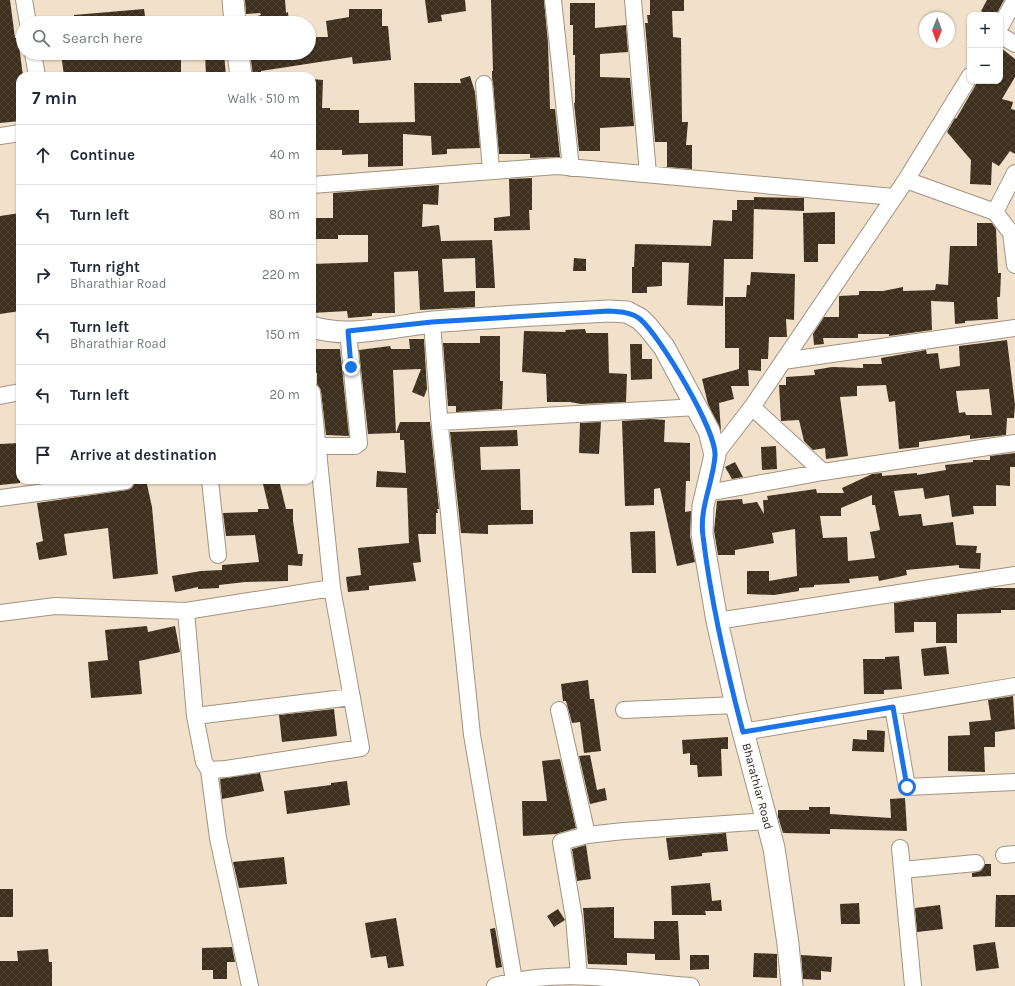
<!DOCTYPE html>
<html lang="en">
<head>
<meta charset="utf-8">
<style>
  :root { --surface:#fff; --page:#f6f6f7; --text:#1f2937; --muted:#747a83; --line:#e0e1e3 }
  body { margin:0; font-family:Karla,sans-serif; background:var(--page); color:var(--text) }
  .controls { position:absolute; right:12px; top:12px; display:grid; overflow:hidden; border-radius:8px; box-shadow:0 1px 3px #0004 }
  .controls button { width:36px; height:36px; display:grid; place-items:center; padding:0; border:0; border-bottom:1px solid var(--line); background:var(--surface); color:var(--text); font:20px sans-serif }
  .compass { position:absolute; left:919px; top:12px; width:36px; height:36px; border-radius:50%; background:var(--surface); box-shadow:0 1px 3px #0004; rotate:181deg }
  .stop { position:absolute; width:12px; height:12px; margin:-9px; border:3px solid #1a73e8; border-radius:50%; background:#fff }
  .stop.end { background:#1a73e8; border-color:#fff; box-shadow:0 1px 4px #0008 }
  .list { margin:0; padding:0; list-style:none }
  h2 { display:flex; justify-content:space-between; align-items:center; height:52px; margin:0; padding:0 16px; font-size:17px }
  h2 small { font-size:13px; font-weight:400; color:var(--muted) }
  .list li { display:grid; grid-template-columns:26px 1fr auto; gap:12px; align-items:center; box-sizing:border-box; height:60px; padding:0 16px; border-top:1px solid var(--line) }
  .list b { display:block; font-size:15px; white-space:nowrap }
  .list p { margin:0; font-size:13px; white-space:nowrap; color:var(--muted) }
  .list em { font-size:13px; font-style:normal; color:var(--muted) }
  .icon { flex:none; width:22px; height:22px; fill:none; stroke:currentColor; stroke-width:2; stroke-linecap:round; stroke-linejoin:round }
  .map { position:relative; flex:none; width:1015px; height:986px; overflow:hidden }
  .search { position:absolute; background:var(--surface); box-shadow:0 1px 3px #0004; left:16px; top:16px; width:300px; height:44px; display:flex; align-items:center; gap:10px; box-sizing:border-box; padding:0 14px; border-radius:22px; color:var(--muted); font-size:15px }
  .panel { position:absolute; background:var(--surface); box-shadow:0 1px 3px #0004; left:16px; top:72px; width:300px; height:412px; border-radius:12px }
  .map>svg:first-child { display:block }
  .building { fill:url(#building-cross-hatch); fill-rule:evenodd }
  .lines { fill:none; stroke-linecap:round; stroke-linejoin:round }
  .minor-casing { stroke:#a3937f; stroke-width:18 }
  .major-casing { stroke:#a3937f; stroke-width:23 }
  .minor { stroke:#fff; stroke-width:16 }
  .major { stroke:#fff; stroke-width:21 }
  .route { stroke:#1a73e8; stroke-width:5 }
  .labels { text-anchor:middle; stroke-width:4; stroke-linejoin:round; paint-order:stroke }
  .street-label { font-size:12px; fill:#2b251d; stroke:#fff }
</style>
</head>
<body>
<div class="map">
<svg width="1015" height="986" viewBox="0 0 1015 986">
  <defs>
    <pattern id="building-cross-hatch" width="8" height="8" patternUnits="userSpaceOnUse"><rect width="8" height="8" fill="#3c2f1d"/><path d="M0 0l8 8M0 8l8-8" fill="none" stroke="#504435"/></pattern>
  </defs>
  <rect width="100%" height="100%" fill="#f1e0ca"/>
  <path class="building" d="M0,0H10L15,38H18L23,76H20V121L0,123Z
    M245,0H285L286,13L288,12L289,23H257V16L261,15L260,13L246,14Z
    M425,0H465L466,11L441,15L442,21L428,23Z
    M491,0H544L548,43L550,109H555L560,157L530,158V154H499L493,83L492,78V71H493Z
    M650,0H684V11H672L673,37L681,38L682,122H688L686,145H692V169L667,167V142H655L645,23H648L647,15H650Z
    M987,0H1004L996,15H988L981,11Z
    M570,3H595V28L626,25L628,52L600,54V77L630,78L634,126L600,128V151H579L574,103H575V55H573V25H570Z
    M144,9L146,23H74V15Z
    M349,9H382V26H388L391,60L353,64L352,57L261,71V76H253L250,53H309V37H328L326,21L349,17Z
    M1000,47L1015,59V77L1002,99L1013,102L1011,109L1015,110V154L1010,151L999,166L992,162L991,185L970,184L971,160L947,132L955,118L956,119L978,81H1000Z
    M61,53H181V76H64Z
    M205,53H224L226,76H206Z
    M470,76L475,92L480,148L447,149V154L432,155L431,136L403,134V166L368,167V154L342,155V150H312V79L323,80L322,108H330V110H359V123L415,122L414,83H461L460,79Z
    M532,178V210H529L530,230L494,231V218L510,216L509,179Z
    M439,185L438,205L423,204L422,227L439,225L441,241L492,240L495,288H476L475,258L442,259L444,292L475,291V307L420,310L418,271L394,272L395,313H372V316L348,318L347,311L312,313V264L368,262V235H338V239H312V218H333V193Z
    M754,197L804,198V211L754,209Z
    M737,200H754L753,259H724L723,306L687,305L689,263L662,262V286L647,287V293H632V267H634L635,244L711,246L713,220L732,221V210H737Z
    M835,212V244H818V262H804L803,213Z
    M20,213V311L0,314V216Z
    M977,223H992L996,229L998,273H1001L1000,297H997L998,319L965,321V323L955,324L954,302L931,301L932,330L889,336V334H858V338H823L824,344L814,345L813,334L824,317H839V296L859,295V291H883L903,287V291L935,290L936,284L948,285L950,246H977Z
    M574,258L586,259V271H573Z
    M751,272L795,274L794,320L786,319L787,337H769L768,359H761V371L748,370L749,386H731L734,399L719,403L721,431L708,404L702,379L739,369V348H725V297H746L747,285H750Z
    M585,329L586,333H608L609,373L627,374L626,402L581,404L570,402H547L546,374L522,372L524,331L566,332L565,330Z
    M480,336H500V381H503L502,409L456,412V406H448L443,343H480Z
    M409,339H424L427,389L424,397L412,392L421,369L393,370L396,433L368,434L359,350L390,346L391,349H410Z
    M1007,340L1015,405L1014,418H1007L1006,435L970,439V435L919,442V447L899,449L895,401L889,402L886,385L857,386V396L840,397L848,456L826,459L825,448L813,450L804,441L799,420L781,421L779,385H786V377L815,375L814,370L832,367L863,368V364H882L881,358L926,350L927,354L938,353L940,369L960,366L959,346ZM989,389L992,415H966L965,412L959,413L956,391Z
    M630,344H642V359H652V379L631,380Z
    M314,349H340L349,436L326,435L321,391L317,384V373H314Z
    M651,419L665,420L664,442L690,443V481H686L685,512L691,511L690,536L695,562L677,566L660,488L654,489V505L625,506L622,421Z
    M400,422H430L439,509H437L438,513H436V534H418L421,562L413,563L416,581L369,586V590L348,592L346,577L361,575L358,548L409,543L407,488L376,487L377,471L406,473L404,440H400V433H396Z
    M601,422L599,454L579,453L580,423Z
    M517,430L518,446L480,447L481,470L520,469L521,510H533V524L488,525V534L461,533L450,432Z
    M20,443V483L0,485V444Z
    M776,446L777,469L762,470L761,447Z
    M1015,453V467H1010V486L996,485V506H973L974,514L952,517L949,495L925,499L923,488L894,491L899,516L921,514L923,526L953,522L956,545L977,546L976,553H981L980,569L959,568V565L906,570L907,575L879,581L878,576L849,579L850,583L814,585V587L799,588V591L774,595L747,594V571H769V581L797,576L795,529L772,533L774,543L735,550V555H718L714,531L717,501L742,499L743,504L757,502L764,514L763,500H768L767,496L816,489L817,493H844L842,488L872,474L882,473V476L917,473V475L946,470L945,465L973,462V460H990V456ZM872,495V505H875L880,530L870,532L875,558L848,561L847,537L823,538L820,516H841V508Z
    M735,462L743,477L732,479L725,467Z
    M135,480H146L152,507L158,574L113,579L108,528L64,534L67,555L39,560L36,543L43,541L37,503L127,490L132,488Z
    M262,480H279L286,509H293V521L298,554H303L302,566L288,565V581L245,582L219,585V588L198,589V587L175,592L172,576L201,571L222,570V565L259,562L255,535L226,536L223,513L258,512V509H269Z
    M655,531L656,573H632L630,532Z
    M991,588H1015V610H1001V613L957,614V643H936V622H914V632L895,633L894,603Z
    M147,626L148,632L175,626L180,652L139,661L142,694L91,698L88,662L108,660L105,630Z
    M946,646L949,674L924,676L921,649Z
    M899,656L902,689L884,690V694H864L863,659H885V657Z
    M588,680L590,699H594L601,751L584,753L580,722L572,723L566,701H563L561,684Z
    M1013,696L1015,729L995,732V747H984L985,772L948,771V736L970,735L969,722L991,720L988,700Z
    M334,709L337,736L282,742L279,715Z
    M867,730L885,731L884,752L852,751L853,739L867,740Z
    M728,737V749H721L722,776L698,777L697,765H690V753L683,754L682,740Z
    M590,755L597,790L605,788L607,800L590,804L579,756Z
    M560,759L576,828L556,834L523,836L522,801H547L542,761Z
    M260,773L264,791L222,799L220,779Z
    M347,781L350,805L287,814L284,791L331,785V783Z
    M905,798L907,831L830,829V834L783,833L778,817V810H809V807H830V814L891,818L890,799Z
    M726,833L728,851L702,853V856L669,860L666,838Z
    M586,845L591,879L577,881L572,849Z
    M284,857L287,884L239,888L233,862Z
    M985,864H991V876L972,877V873L981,871Z
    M710,883L712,901L721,900L722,911H705L706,915H672L671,886Z
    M0,889H13V917H0Z
    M996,895H1015V927H995Z
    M859,903L860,924H841L840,904Z
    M940,905L943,929L917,932L915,908Z
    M614,907V938L654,939V921H678L680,960H655V954L627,953V965L588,964L583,908Z
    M558,909L565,920L554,927L547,916Z
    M396,918L404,966L388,968L386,956L371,958L365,923Z
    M495,928L502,967L496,968L490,929Z
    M995,942L999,968L976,971L973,945Z
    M232,947L235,962H227V979H213V970H202V948Z
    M48,949L49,962H52V986H0V961H18L17,951Z
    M754,953L777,954V978L753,977Z
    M690,955H709V969L690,970Z
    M801,955L832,957L831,972L821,971V980L803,979Z"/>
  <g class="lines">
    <defs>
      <path id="minor" d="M24,0L28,23
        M553,0L571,168
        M633,0L648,174
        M1000,27L1015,0
        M1000,35L1015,44
        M33,53L37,76
        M484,84L491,171
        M0,136L20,133
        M906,180L995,212L1015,173
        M312,185L557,166L894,197
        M995,212L1011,233L1015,265
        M432,322L439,417L472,735L514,980
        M783,361L1015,328
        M0,396L20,392
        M752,407L823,472
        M441,422L697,407
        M318,446H355L359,443L348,331
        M715,455L752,407L906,180L970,76
        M210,480L218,555
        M707,493L823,472L1015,443
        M0,498L126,481
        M186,611L195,716L204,762L209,770L218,838L250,986
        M0,613L55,606L186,611L332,588
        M717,621L1015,575
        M893,707L907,787L1015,782
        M559,710L587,835L624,831L767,821
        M624,710L736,705
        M195,716L352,697
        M743,732L1015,686
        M209,770L226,769L361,748L332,588L312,392
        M900,848L913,986
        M1004,855L1015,854
        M902,870L976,863
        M579,976L574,918L561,842L587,835
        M495,986C558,967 627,981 691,986"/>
      <g id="major">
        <path d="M233,0L235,23"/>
        <path d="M238,53L241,76"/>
        <path id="s1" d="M312,327C350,339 394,326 433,322C491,317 550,314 609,311L627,312L640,319L648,327L664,347L709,431L715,455L703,506L702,534L717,621L736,705L774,848L788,944L792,986"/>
      </g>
    </defs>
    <use href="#minor" class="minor-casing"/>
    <use href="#major" class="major-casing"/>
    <use href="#minor" class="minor"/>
    <use href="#major" class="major"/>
  </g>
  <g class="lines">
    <path class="route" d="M351,367L348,331L432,322L609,311C620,312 631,312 640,319C660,336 717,431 715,456C713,483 699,508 703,536C711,602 726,668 743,732L893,707L907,787"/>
  </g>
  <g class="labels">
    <g class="street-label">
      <text dy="4" stroke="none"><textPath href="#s1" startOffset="827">Bharathiar Road</textPath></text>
    </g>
  </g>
</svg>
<div class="controls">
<button>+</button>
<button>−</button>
</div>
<svg class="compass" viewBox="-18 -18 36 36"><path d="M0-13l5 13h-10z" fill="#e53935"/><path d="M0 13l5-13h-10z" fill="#747a83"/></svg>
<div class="stop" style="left:907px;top:787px"></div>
<div class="stop end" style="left:351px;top:367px"></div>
<div class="search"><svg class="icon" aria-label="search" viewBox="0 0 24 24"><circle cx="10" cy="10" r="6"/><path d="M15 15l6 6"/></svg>Search here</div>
<section class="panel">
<h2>7 min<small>Walk · 510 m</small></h2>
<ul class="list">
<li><svg class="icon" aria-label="ahead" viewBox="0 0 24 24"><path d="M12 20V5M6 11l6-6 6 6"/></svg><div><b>Continue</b></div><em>40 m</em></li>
<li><svg class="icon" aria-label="left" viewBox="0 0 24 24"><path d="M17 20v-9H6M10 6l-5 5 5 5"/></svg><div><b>Turn left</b></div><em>80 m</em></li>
<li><svg class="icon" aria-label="right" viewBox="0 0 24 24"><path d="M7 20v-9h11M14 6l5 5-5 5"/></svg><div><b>Turn right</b><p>Bharathiar Road</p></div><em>220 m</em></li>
<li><svg class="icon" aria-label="left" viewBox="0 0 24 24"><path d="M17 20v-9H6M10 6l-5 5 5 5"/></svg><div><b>Turn left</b><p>Bharathiar Road</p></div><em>150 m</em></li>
<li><svg class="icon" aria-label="left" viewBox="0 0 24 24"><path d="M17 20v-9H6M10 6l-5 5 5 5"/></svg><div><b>Turn left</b></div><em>20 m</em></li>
<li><svg class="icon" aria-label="arrive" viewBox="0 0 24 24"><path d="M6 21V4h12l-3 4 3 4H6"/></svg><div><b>Arrive at destination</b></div></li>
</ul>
</section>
</div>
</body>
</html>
